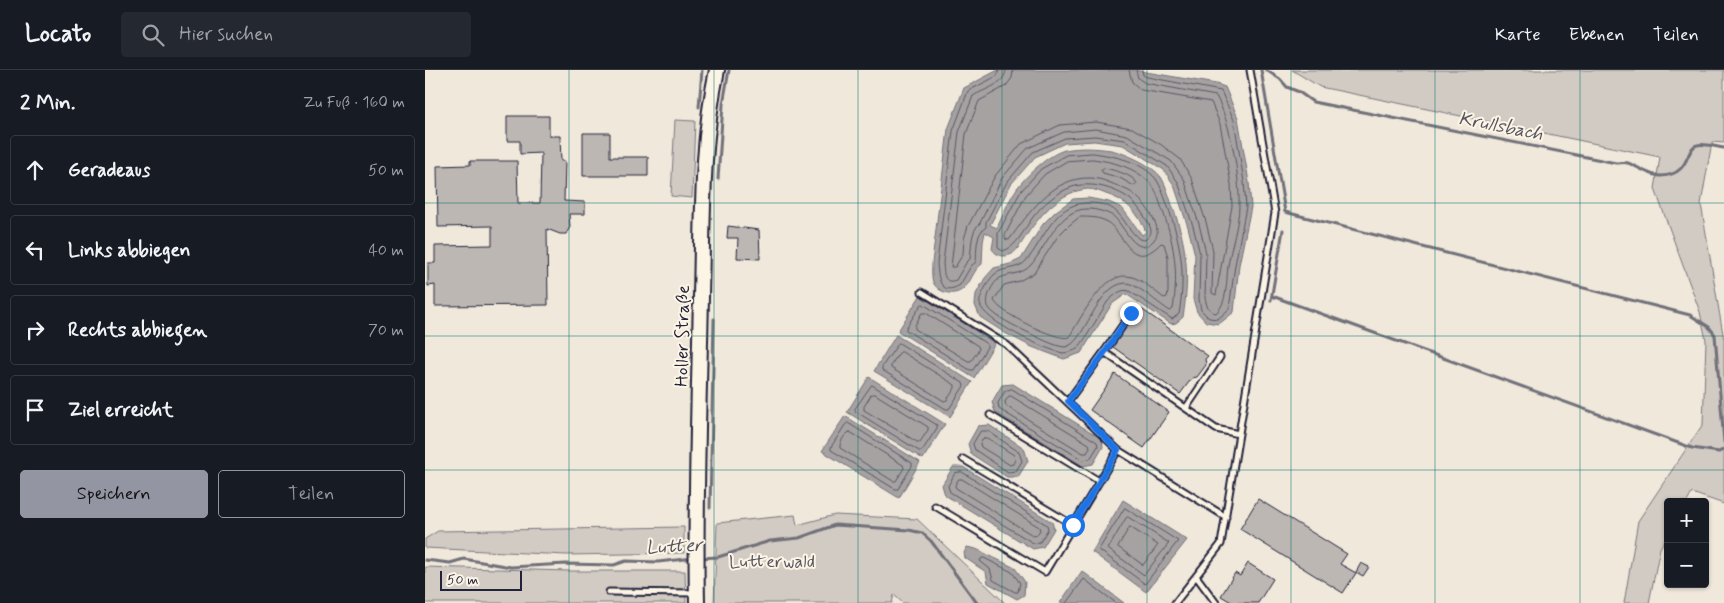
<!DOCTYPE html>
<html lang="de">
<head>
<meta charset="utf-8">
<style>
  :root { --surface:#171b24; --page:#242831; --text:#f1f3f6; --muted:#9ea1a6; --line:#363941; --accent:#9495a2 }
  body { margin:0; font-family:Mynerve,sans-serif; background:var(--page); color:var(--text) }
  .controls { position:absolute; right:15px; bottom:15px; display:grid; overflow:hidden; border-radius:5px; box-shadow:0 1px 4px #0004 }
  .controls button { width:45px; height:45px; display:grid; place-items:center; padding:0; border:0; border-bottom:1px solid var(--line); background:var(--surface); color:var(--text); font:25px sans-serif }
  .scale { position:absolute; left:15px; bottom:12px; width:82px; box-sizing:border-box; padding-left:5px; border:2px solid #22223b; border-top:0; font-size:14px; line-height:18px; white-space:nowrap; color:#22223b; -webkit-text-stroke:4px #fcf5e5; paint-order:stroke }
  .stop { position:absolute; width:15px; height:15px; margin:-11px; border:4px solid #1a73e8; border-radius:50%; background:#fff }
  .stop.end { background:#1a73e8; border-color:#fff; box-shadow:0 1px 5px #0008 }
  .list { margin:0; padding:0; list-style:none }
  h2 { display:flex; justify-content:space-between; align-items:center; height:65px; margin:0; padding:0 20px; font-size:21px }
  h2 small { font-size:16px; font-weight:400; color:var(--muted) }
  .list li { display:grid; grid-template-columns:32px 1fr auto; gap:15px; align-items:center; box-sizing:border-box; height:70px; margin:0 10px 10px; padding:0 10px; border:1px solid var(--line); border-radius:5px }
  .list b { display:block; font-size:19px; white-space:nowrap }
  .list em { font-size:16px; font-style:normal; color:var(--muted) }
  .actions { display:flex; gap:10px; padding:15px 20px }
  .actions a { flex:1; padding:11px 0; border:1px solid var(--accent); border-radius:5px; text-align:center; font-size:18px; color:var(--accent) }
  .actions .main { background:var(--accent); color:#111 }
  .icon { flex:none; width:28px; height:28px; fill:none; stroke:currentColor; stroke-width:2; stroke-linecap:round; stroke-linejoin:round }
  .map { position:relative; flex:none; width:1299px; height:533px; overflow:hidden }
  header { display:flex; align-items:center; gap:30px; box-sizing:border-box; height:70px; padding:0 25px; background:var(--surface); border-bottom:1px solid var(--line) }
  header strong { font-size:24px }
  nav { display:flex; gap:28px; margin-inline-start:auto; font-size:18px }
  .search { width:350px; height:45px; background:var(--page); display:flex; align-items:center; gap:12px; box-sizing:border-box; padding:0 18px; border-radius:5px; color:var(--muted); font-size:19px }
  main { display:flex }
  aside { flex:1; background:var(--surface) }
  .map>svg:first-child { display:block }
  .green { fill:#d1cbc3; stroke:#7a767f }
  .water { fill:#a6a2a2; stroke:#716f79 }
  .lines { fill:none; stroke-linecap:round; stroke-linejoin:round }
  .shore { stroke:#575564; stroke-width:1 }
  .stream { stroke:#716f79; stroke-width:3 }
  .building { fill:#bcb7b3; stroke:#22223b }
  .lane-casing { stroke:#22223b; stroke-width:9 }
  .secondary-casing { stroke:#22223b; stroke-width:18 }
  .lane { stroke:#fcf5e5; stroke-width:5 }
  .secondary { stroke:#fcf5e5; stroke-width:14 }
  .route { stroke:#1a73e8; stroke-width:6 }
  .grid { fill:none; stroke:#0f766e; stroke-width:1; stroke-opacity:0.55 }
  .labels { text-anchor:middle; stroke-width:4; stroke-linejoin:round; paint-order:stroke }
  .street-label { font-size:18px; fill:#22223b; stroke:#fcf5e5 }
  .park-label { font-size:18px; fill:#575564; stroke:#fcf5e5 }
  .water-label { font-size:19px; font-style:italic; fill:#575564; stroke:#fcf5e5 }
</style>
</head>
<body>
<header>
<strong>Locato</strong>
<div class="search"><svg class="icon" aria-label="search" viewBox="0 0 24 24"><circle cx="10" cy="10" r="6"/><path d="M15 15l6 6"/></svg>Hier suchen</div>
<nav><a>Karte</a><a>Ebenen</a><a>Teilen</a></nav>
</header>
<main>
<aside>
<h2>2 Min.<small>Zu Fuß · 160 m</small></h2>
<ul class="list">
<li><svg class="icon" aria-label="ahead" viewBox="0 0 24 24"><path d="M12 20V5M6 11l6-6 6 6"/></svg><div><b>Geradeaus</b></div><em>50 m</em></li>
<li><svg class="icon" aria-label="left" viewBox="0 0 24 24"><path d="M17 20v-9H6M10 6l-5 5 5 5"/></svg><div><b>Links abbiegen</b></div><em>40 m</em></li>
<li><svg class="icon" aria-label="right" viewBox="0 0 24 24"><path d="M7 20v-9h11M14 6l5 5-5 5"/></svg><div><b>Rechts abbiegen</b></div><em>70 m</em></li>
<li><svg class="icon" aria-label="arrive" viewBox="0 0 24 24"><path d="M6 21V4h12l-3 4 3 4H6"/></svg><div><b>Ziel erreicht</b></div></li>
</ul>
<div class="actions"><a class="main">Speichern</a><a>Teilen</a></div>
</aside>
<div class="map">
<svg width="1299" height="533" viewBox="0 0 1299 533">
  <rect width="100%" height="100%" fill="#efe8db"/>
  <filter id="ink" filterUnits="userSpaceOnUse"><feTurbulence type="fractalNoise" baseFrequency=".02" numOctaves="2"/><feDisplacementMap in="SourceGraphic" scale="10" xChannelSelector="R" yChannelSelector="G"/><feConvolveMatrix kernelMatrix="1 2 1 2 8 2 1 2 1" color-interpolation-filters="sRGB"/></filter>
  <g filter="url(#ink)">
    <path class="green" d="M867,0H1299V73L1287,72L1276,134L1299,270V434L1267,423L1262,432H1243V465L1235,478L1224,533H1199L1213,451L1278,354L1281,270L1275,242L1230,119L1235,87L895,17Z
      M250,50L270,51L267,128L246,126Z
      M370,445L372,455L410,445L492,449L580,533H478L469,525L467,533H289L292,453Z
      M259,457V483L141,485L0,478V469L13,461Z
      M0,497L144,501H260L261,533H0Z"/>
    <path class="water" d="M573,0H709L791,14L800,17L813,48L824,112L826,137L814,195L809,242L794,254L781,252L772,242L768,229L770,185L763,157L749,115L739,100L698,75L669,71L640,73L610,87L586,114L565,155L572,158C578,145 584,129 593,117C603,104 624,84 640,80C655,77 671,78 686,80C700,83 727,95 736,107C741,115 744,126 747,135C762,175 765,205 758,247L751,253L746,254L701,224L687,234L656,283L639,289L607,277L580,263L555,247L550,235L551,224L560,208L569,198L585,194L596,189L618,154L630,142L648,129L663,128L684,132L697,138L717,165L721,162C714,143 701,130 681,124C676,122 669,119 663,119C636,121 617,143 603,163C599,169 593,180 587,184C578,188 572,186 567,179L569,167L560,162L558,172L557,194C547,201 547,212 538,219C529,227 513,223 508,212C506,207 507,198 507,193L523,59L539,18Z
      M495,226L570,273L549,308L473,261Z
      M471,265L547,312L525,347L449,301Z
      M444,307L520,354L498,389L422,342Z
      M588,314L677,369L678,377L668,394L658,396L570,342L567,332L577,315Z
      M420,346L495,392L474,428L397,381Z
      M564,355L599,378L603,391L593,407H582L546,384L543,374L553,356Z
      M528,397H538L627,452L629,459L618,477L608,479L520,425L517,415Z
      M698,430L762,470L721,522L667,482Z
      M542,477L551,479L590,498L600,512L599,525L592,529L563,513L561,502L540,488L539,483Z
      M657,501L699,533H635Z"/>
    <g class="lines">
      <path class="shore" d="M574,0L572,6L543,21L528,61L512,193C513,208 515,227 535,215L546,196L551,192C552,180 550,164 561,157V152L582,112L608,82L640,68L670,66L700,70L742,96L753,112L768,156L775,184L774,229L776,240L784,248L793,249L804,239L810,195L821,137L819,112L809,50L796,21L722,7L718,5L717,0
        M581,0C580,15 559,19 548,26L534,62L518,193C519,203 518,215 531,210L541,193L545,189C547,176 545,162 555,153L577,108L603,78L639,62L671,59L702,65L746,91L759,109L774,154L781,183L780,228L782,236L787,242L791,243C803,232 801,211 803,196C806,176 814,155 814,135C815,107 805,50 791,26L720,13L713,8L711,0
        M588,0L587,8L581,16L554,31L541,64L526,197H530L538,184L539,169L543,156L570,106L596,74L635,55L671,52L707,58L735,74L755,89L767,109L781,152L788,181L787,223L791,225L807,136L806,114L795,54L786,32L716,20L707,12L704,0
        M668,83C690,86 716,91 731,109C736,116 739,126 742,134C756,173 761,203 754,244L747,249L704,221C696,218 689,226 683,231C677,240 658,274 652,279C649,281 641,283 638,283C621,280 558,251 555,234C554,229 557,224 559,220C562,214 565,208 570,204C578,197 593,200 601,191C619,171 628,134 661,133C697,132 694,151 714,169L720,170C723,167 726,165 726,161C726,153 711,134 705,129C690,118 665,111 647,117C632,122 617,135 608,147C599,159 592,177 578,181L573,178V163L596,121L616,99L641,85Z
        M668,89C689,92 709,97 724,112C731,118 733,128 736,136C749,171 754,201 748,239L745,241C735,235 711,213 701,213C671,214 660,275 640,277C631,277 610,266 602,262C592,257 570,247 564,238C559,230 567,213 575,208C585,203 597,205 606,195C621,177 634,138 663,139C671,139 681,142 688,146C699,154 711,191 729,170C731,167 733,164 732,160C731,147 715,127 704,121C692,116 678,108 665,108C627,107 604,143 584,170L580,169V165L601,125L620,104L642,91Z
        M679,98C689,100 709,105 712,114L709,116L695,108L678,103L676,100Z
        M655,147C663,147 675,147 682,152C700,163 706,204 736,173L739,174L743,187V222L742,227L739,228C729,221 718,210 707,207C679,198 656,249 644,267C633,272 572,242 569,230L579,215L594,211L609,203L633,166L642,157Z
        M498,234L562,274V277L548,300H545L481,260V258L496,235Z
        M497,243H501L553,276L554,279L546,291H543L490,259V256Z
        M474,273L538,313L539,316L524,339H521L457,300V297Z
        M477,282L530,315V318L522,330L519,331L466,298V295L474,283Z
        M447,315L512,355V358L497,381H494L430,341V339Z
        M587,319L672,372L673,376L665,389L658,390L574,339L573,333L580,321Z
        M447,324H450L503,357V360L495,372H492L439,340V337Z
        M586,326L664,374L665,377L662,383H658L581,336L580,332L583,327Z
        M423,353L487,393V396L473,419H470L406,380V377L420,355Z
        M556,361H563L594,382L597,391L591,401L583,402L550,380L548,374Z
        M425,362L478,395L479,398L471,411H468L415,378C414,373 420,363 425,362Z
        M559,368H562L589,385L590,390L588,394L585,395L556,377L555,374Z
        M537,402L622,455L623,459L615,472L608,473L525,422L523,416L530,403Z
        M534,409H537L614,457L615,460L612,465L609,466L531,418L530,416Z
        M700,438L753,471L720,514L674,480Z
        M703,447L744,473L719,505L683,479L701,448Z
        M705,457L733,475L718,495L693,477Z
        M559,488L587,502L595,513L593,522H590L568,510L565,499L555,491L556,489Z
        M641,533L659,509L691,533"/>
      <path class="stream" d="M836,0L860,142L1265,245L1284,257L1290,265L1299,372
        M841,0L855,9L862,17L874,22L888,32L1191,93C1195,93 1200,92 1203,93C1214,97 1224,106 1236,106C1266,105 1260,78 1272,75C1279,73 1291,77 1299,78
        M274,37L277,0
        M293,109L298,34L304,0
        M847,226L1267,378L1294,382L1299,379
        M846,230L858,160
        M285,438L289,249
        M275,488L293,487L345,471L374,468L410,455L484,460L497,463L506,471L552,533
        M0,490L25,493L39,489L86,497L141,494L189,495L201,491L233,492L269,488"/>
    </g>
    <path class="building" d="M82,46H124V66H135L136,91H140L139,131L160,132V144H144L145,157L141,164H135L122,159L123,235L10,236V215L3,216V193H10V176L67,175V156L13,157L12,96L45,95V91H92L93,133H115L116,83L95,84V71H82Z
      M158,63H185V87H223V106H158Z
      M303,156L334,160L335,189L312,188L313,168H302Z
      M715,238L783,286L780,289L781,295L772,307L767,308L755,324L688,277Z
      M690,304L744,342L719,378L665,340Z
      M833,429L922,484L915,494L931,503L918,523L815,459Z
      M823,493L848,509L833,533H808L796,526L810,503L815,506Z
      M936,493L944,497L938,506L931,502Z"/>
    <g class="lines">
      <defs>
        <path id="lane" d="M497,222L582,275L693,380L801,447
          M679,282L791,359L814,364
          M643,331L679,282L706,243
          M761,338L795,287
          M565,345L674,411
          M538,389L648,455
          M510,436L620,502L693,380
          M771,506L791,533
          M184,522L271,523
          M750,533L796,474L850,143L825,0"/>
        <path id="secondary" d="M272,533C270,431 274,328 276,226C278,151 276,74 292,0"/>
      </defs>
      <use href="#lane" class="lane-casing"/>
      <use href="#secondary" class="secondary-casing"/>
      <use href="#lane" class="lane"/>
      <use href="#secondary" class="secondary"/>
    </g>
  </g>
  <g class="lines" filter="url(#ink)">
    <path class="route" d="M648,455L693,380L643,331L680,282L706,243"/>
  </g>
  <path class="grid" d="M144,0V533M289,0V533M433,0V533M577,0V533M722,0V533M866,0V533M1010,0V533M1155,0V533M0,133H1299M0,266H1299M0,400H1299"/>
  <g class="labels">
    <g class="street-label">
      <text transform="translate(257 266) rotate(-89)" y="6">Holler Straße</text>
    </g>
    <g class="park-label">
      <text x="347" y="497">Lutterwald</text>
    </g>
    <g class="water-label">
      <text transform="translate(1076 55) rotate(11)" y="7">Krullsbach</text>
      <text transform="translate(249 475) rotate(-3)" y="7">Lutter</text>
    </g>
  </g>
</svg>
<div class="controls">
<button>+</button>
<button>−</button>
</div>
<div class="scale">50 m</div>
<div class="stop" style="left:648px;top:455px"></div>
<div class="stop end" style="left:706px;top:243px"></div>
</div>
</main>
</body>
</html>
